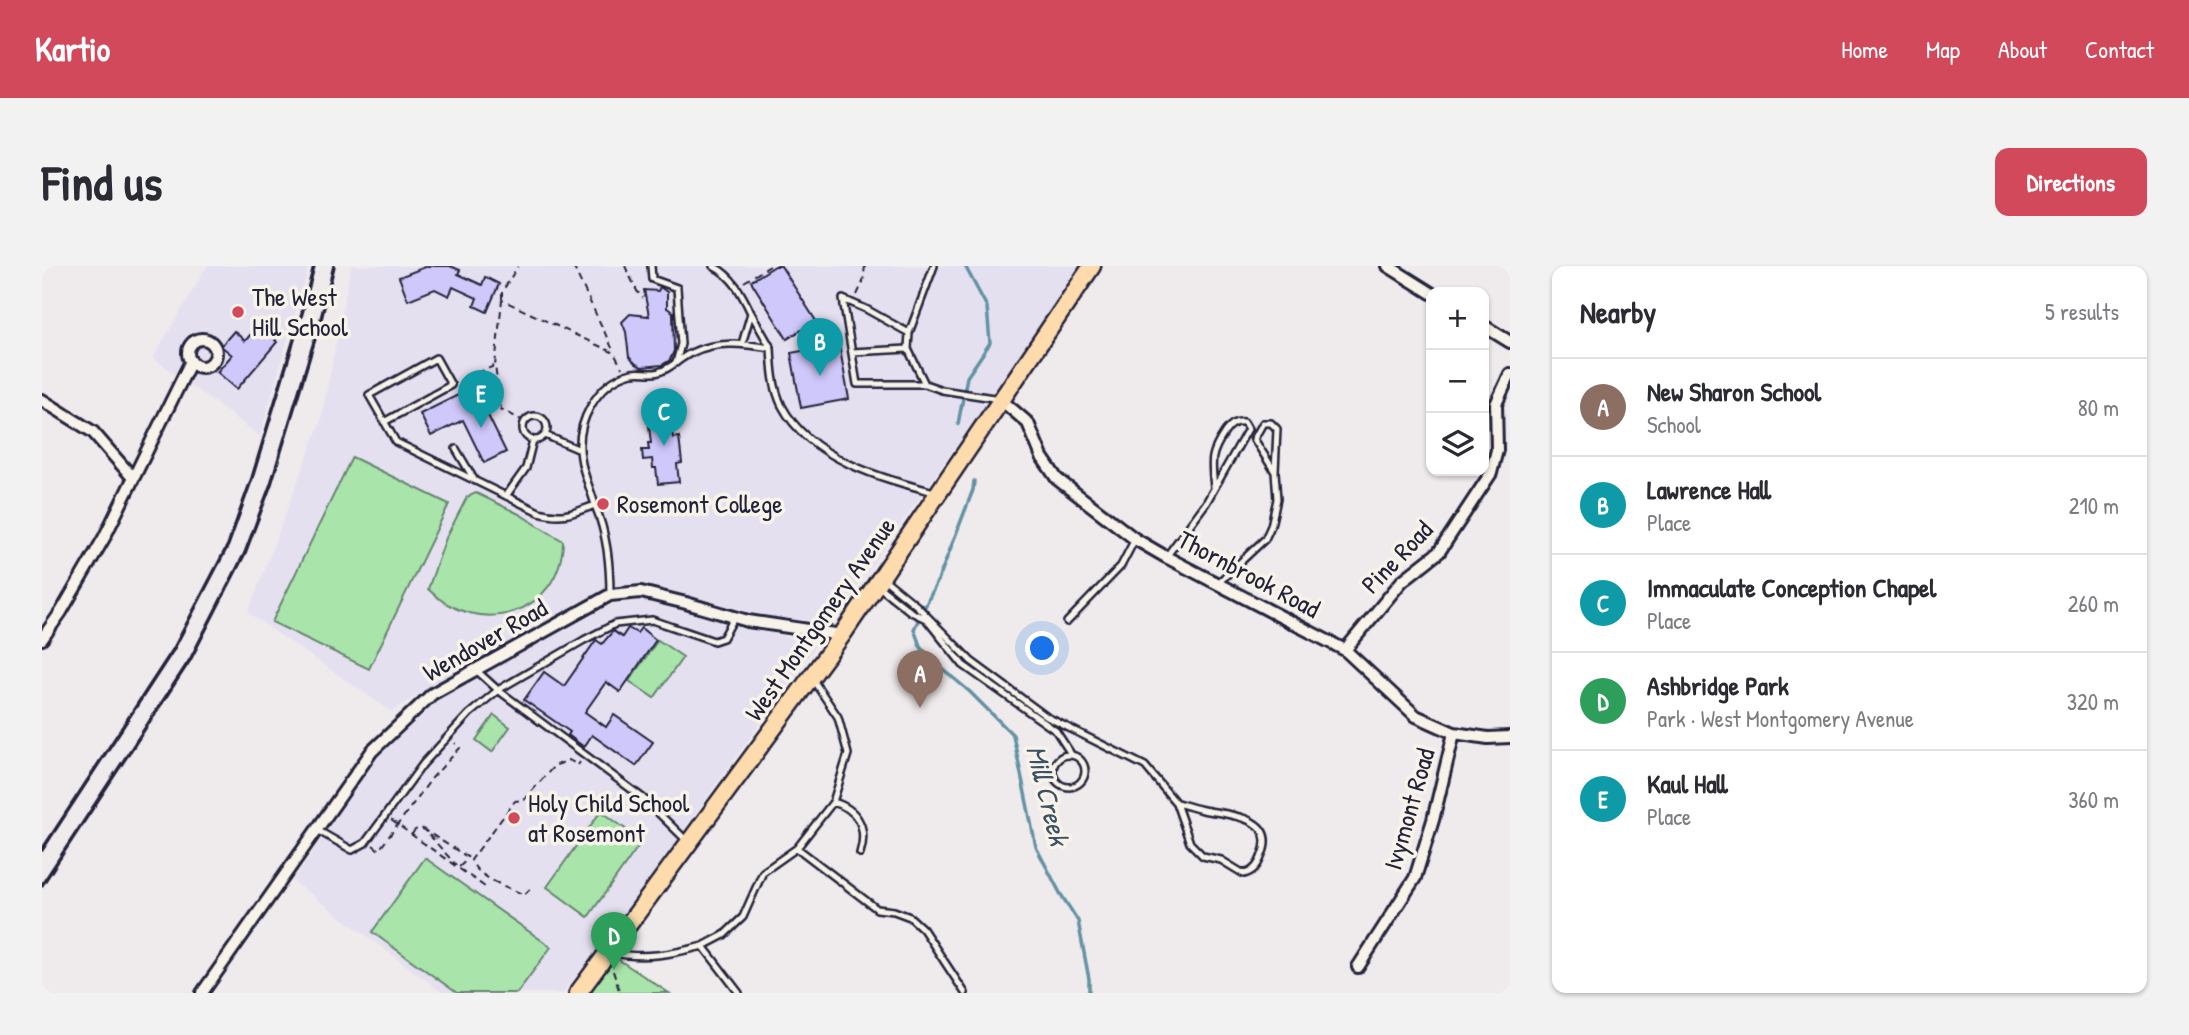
<!DOCTYPE html>
<html lang="en">
<head>
<meta charset="utf-8">
<style>
  :root { --surface:#fff; --page:#f2f2f3; --text:#2b2b33; --muted:#7c7c81; --line:#e1e1e2; --accent:#d1495b }
  body { margin:0; font-family:"Patrick Hand",sans-serif; background:var(--page); color:var(--text) }
  .controls { position:absolute; right:21px; top:21px; display:grid; overflow:hidden; border-radius:14px; box-shadow:0 2px 5px #0004 }
  .controls button { width:63px; height:63px; display:grid; place-items:center; padding:0; border:0; border-bottom:2px solid var(--line); background:var(--surface); color:var(--text); font:35px sans-serif }
  .you { position:absolute; left:1001px; top:383px; width:24px; height:24px; margin:-18px; border:5px solid #fff; border-radius:50%; background:#1a73e8; box-shadow:0 0 0 10px #1a73e833 }
  .badge { display:grid; place-items:center; width:46px; height:46px; border-radius:50%; background:var(--accent); color:#fff; font-size:23px; font-weight:700 }
  .pin { position:absolute; translate:-50% -58px; filter:drop-shadow(0 2px 4px #0008) }
  .pin::after { content:''; position:absolute; top:37px; width:24px; height:21px; background:inherit; clip-path:polygon(0 0,100% 0,50% 100%) }
  .list { margin:0; padding:0; list-style:none }
  h2 { display:flex; justify-content:space-between; align-items:center; height:91px; margin:0; padding:0 28px; font-size:30px }
  h2 small { font-size:23px; font-weight:400; color:var(--muted) }
  .list li { display:grid; grid-template-columns:46px 1fr auto; gap:21px; align-items:center; box-sizing:border-box; height:98px; padding:0 28px; border-top:2px solid var(--line) }
  .list b { display:block; font-size:26px; white-space:nowrap }
  .list p { margin:0; font-size:23px; white-space:nowrap; color:var(--muted) }
  .list em { font-size:23px; font-style:normal; color:var(--muted) }
  .icon { flex:none; width:38px; height:38px; fill:none; stroke:currentColor; stroke-width:2; stroke-linecap:round; stroke-linejoin:round }
  .map { position:relative; flex:none; width:1468px; height:727px; overflow:hidden; border-radius:14px }
  header { display:flex; align-items:center; gap:42px; box-sizing:border-box; height:98px; padding:0 35px; background:var(--accent); color:#fff }
  header strong { font-size:33px }
  nav { display:flex; gap:38px; margin-inline-start:auto; font-size:24px }
  .intro { display:flex; align-items:center; justify-content:space-between; box-sizing:border-box; height:168px; padding:0 42px }
  h1 { margin:0; font-size:49px }
  .button { padding:18px 32px; border-radius:14px; background:var(--accent); color:#fff; font-size:24px; font-weight:700 }
  main { display:flex; gap:42px; padding:0 42px }
  aside { flex:1; background:var(--surface); border-radius:14px; box-shadow:0 2px 5px #0004 }
  .map>svg:first-child { display:block }
  .built { fill:#e5e0f0 }
  .green { fill:#a9e5aa; stroke:#668472; stroke-width:2 }
  .lines { fill:none; stroke-linecap:round; stroke-linejoin:round }
  .stream { stroke:#6292a3; stroke-width:3.5 }
  .building { fill:#cfc8fb; stroke:#22223b; stroke-width:2 }
  .service-casing { stroke:#22223b; stroke-width:10 }
  .minor-casing { stroke:#22223b; stroke-width:16 }
  .primary-casing { stroke:#22223b; stroke-width:21 }
  .path { stroke:#22223b; stroke-width:2; stroke-dasharray:7 5; stroke-linecap:butt }
  .service { stroke:#f7f3e8; stroke-width:5 }
  .minor { stroke:#f7f3e8; stroke-width:10 }
  .primary { stroke:#fedbac; stroke-width:16 }
  .rail { stroke:#22223b; stroke-width:3.5 }
  .poi-dot { fill:#d1495b; stroke:#f7f3e8; stroke-width:2.5 }
  .labels { text-anchor:middle; stroke-width:7; stroke-linejoin:round; paint-order:stroke }
  .poi-label { font-size:26px; fill:#22223b; stroke:#f7f3e8; text-anchor:start }
  .street-label { font-size:26px; fill:#22223b; stroke:#f7f3e8 }
  .water-label { font-size:28px; font-style:italic; fill:#3c5066; stroke:#f7f3e8 }
</style>
</head>
<body>
<header>
<strong>Kartio</strong>
<nav><a>Home</a><a>Map</a><a>About</a><a>Contact</a></nav>
</header>
<div class="intro"><h1>Find us</h1><a class="button">Directions</a></div>
<main>
<div class="map">
<svg width="1468" height="727" viewBox="0 0 1468 727">
  <rect width="100%" height="100%" fill="#efeaec"/>
  <filter id="ink" filterUnits="userSpaceOnUse"><feTurbulence type="fractalNoise" baseFrequency=".0143" numOctaves="2"/><feDisplacementMap in="SourceGraphic" scale="14" xChannelSelector="R" yChannelSelector="G"/><feConvolveMatrix kernelMatrix="1 2 1 2 8 2 1 2 1" color-interpolation-filters="sRGB"/></filter>
  <g filter="url(#ink)">
    <path class="built" d="M165,0H267L218,170L111,92Z
      M309,0H1041L790,356L718,351L635,327L605,322H576L559,326L455,385L410,407L386,421L350,446L206,347L279,154Z
      M601,335L627,338L774,379L566,671L520,727H401L251,615L335,489L395,435L426,415L551,345L576,337Z"/>
    <path class="green" d="M310,191L407,238L327,403L230,356Z
      M434,227L477,248L521,275C519,350 435,373 386,323L404,272L425,231Z
      M616,374L641,391L612,432L587,415Z
      M452,449L468,461L450,486L434,474Z
      M559,545L600,575L546,651L505,621Z
      M383,592L509,681L475,727H415L330,666Z
      M565,686L627,727H536Z"/>
    <g class="lines">
      <path class="stream" d="M916,158L925,111L948,77L945,41L923,0
        M932,215L931,224L897,312L872,363L878,380L889,393L928,426L971,469L994,581L1018,627L1036,655L1047,713V727"/>
    </g>
    <path class="building" d="M386,0H408L418,4L416,8L440,19L443,11L457,18L445,46L432,40L435,32L411,21L407,30L393,23L366,34L357,11Z
      M733,0H739L774,55L745,73L709,15Z
      M618,21L625,26V42L631,46L632,85L628,94L620,99L600,101L594,98L587,91L584,66L580,56L588,48L607,50L602,24L616,25Z
      M228,57L240,67L233,74L235,76L195,123L175,106L190,89L179,80L192,65L203,75L216,60L221,64Z
      M797,78L807,133L759,142L749,87Z
      M432,121L464,186L442,197L421,154L389,170L378,148Z
      M621,141L622,150L628,149L631,172L637,171L640,197L635,198L637,216L616,218L614,202H611L610,193L601,194L600,184H607L606,177H609L606,151H609L608,142Z
      M586,362L595,367L599,362L614,374L578,426L564,416L543,446L564,461L572,449L611,476L594,500L550,469L542,481L526,469L528,466L482,434L502,406L522,420L554,374L560,378L571,365L580,371Z"/>
    <g class="lines">
      <defs>
        <path id="service" d="M609,0L610,13L635,22L639,78L634,97
          M671,0C691,10 700,28 709,47
          M892,0L867,67L866,83L883,118L900,124L958,133
          M867,67L824,43L801,33L815,118H883
          M729,82C730,102 731,122 740,140C768,193 839,212 892,226
          M810,86L866,83
          M481 162a12 12 0 1 1 24 0a12 12 0 1 1-24 0Z
          M342,156L409,119L394,92L327,129L354,176L497,246C521,253 531,247 553,239C565,269 568,297 568,329
          M503,169L538,184
          M414,183L433,215
          M464,230L484,202L491,174
          M553,239C549,224 541,208 539,192C533,158 554,116 590,107C599,105 609,109 617,106C630,102 638,92 649,87C675,74 702,78 729,82L709,47L700,78
          M1124,291L1164,237L1206,163L1202,156C1193,155 1188,159 1183,166C1168,188 1169,195 1172,221
          M842,313L875,340L929,395L1005,451L1103,500L1134,537L1148,577L1161,590L1179,594L1202,608C1212,606 1217,598 1220,589C1236,550 1185,549 1161,544C1152,542 1143,539 1134,537
          M1175,318L1223,273L1229,260L1235,233L1233,206L1235,163L1229,157H1221L1212,173L1233,206
          M836,320L869,346L884,353L921,399L1014,465L1029,488
          M1025,356L1079,300L1093,273
          M434,404L456,424L601,532L644,574
          M1011 505a16 16 0 1 1 32 0a16 16 0 1 1-32 0Z
          M791,536C816,543 826,562 818,587
          M275,564L310,584L323,577L381,498L427,448L456,424L542,374L573,358L610,354L672,375L681,372L692,352
          M755,582L835,643L852,645L868,651L881,663L923,727
          M568,686C600,694 630,688 661,680
          M697,727L661,680L682,669L701,651L721,606L755,582L791,536L806,488L796,451L771,414"/>
        <path id="minor" d="M1346,0L1389,27
          M1442,60L1468,76
          M146 87a14 14 0 1 1 28 0a14 14 0 1 1-28 0Z
          M958,133L986,157L1000,191L1015,213L1093,273L1124,291L1303,384L1374,450L1412,467L1446,472L1468,471
          M0,134L51,166L91,212
          M0,373L19,346L62,272L149,95
          M1303,384L1360,315L1397,286L1449,207L1455,184L1454,138L1468,108
          M1316,701L1373,612L1391,554L1412,467
          M160,727L330,485L390,428L568,329L599,326L644,337L706,355L800,369"/>
        <path id="primary" d="M536,727L800,369L1050,0"/>
      </defs>
      <use href="#service" class="service-casing"/>
      <use href="#minor" class="minor-casing"/>
      <use href="#primary" class="primary-casing"/>
      <path class="path" d="M531,0L572,86
        M583,0L595,25L601,32
        M702,16L728,0
        M815,29L821,16L823,0
        M460,33V26L476,0
        M424,112L452,100
        M483,156L459,143L453,100L460,34L572,87L580,102
        M349,554L443,621
        M370,568L373,564L379,562L427,592
        M387,569L414,599
        M331,579L337,584L390,512L418,482L413,477
        M417,601L426,593
        M488,623L482,629C465,620 436,613 429,594L473,535L482,534L512,500L527,494L536,499L538,496
        M571,705L578,727"/>
      <use href="#service" class="service"/>
      <use href="#minor" class="minor"/>
      <use href="#primary" class="primary"/>
      <path class="rail" d="M0,584L131,384L186,279L210,212L260,47L272,0
        M0,619L148,394L203,287L229,218L279,53L292,0"/>
    </g>
  </g>
  <g class="poi-dot">
    <circle cx="196" cy="46" r="7"/>
    <circle cx="561" cy="238" r="7"/>
    <circle cx="472" cy="552" r="7"/>
  </g>
  <g class="labels">
    <g class="poi-label">
      <text x="210" y="40">The West<tspan x="210" dy="30">Hill School</tspan></text>
      <text x="575" y="247">Rosemont College</text>
      <text x="486" y="546">Holy Child School<tspan x="486" dy="30">at Rosemont</tspan></text>
    </g>
    <g class="street-label">
      <text transform="translate(1355 291) rotate(-46)" y="9">Pine Road</text>
      <text transform="translate(1207 308) rotate(28)" y="9">Thornbrook Road</text>
      <text transform="translate(778 353) rotate(-55)" y="9">West Montgomery Avenue</text>
      <text transform="translate(443 374) rotate(-30)" y="9">Wendover Road</text>
      <text transform="translate(1367 543) rotate(-74)" y="9">Ivymont Road</text>
    </g>
    <g class="water-label">
      <text transform="translate(1006 529) rotate(76)" y="10">Mill Creek</text>
    </g>
  </g>
</svg>
<div class="controls">
<button>+</button>
<button>−</button>
<button><svg class="icon" aria-label="layers" viewBox="0 0 24 24"><path d="M12 4l9 5-9 5-9-5zM3 14l9 5 9-5"/></svg></button>
</div>
<div class="you"></div>
<div class="pin badge" style="left:878px;top:442px;background:#8d6e63">A</div>
<div class="pin badge" style="left:778px;top:110px;background:#0f9aa8">B</div>
<div class="pin badge" style="left:622px;top:180px;background:#0f9aa8">C</div>
<div class="pin badge" style="left:572px;top:704px;background:#2e9e5b">D</div>
<div class="pin badge" style="left:439px;top:162px;background:#0f9aa8">E</div>
</div>
<aside>
<h2>Nearby<small>5 results</small></h2>
<ul class="list">
<li><span class="badge" style="background:#8d6e63">A</span><div><b>New Sharon School</b><p>School</p></div><em>80 m</em></li>
<li><span class="badge" style="background:#0f9aa8">B</span><div><b>Lawrence Hall</b><p>Place</p></div><em>210 m</em></li>
<li><span class="badge" style="background:#0f9aa8">C</span><div><b>Immaculate Conception Chapel</b><p>Place</p></div><em>260 m</em></li>
<li><span class="badge" style="background:#2e9e5b">D</span><div><b>Ashbridge Park</b><p>Park · West Montgomery Avenue</p></div><em>320 m</em></li>
<li><span class="badge" style="background:#0f9aa8">E</span><div><b>Kaul Hall</b><p>Place</p></div><em>360 m</em></li>
</ul>
</aside>
</main>
</body>
</html>
